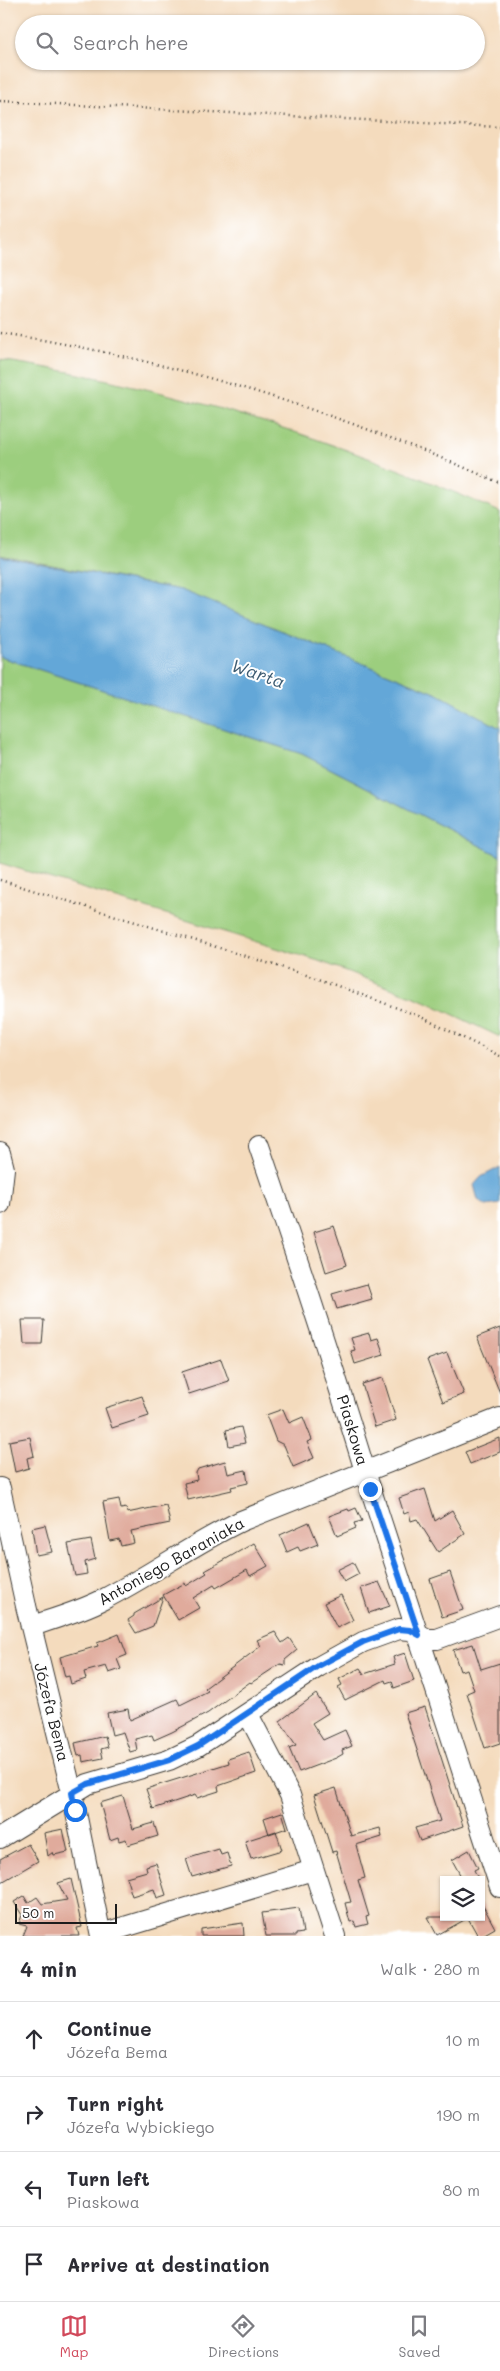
<!DOCTYPE html>
<html lang="en">
<head>
<meta charset="utf-8">
<style>
  :root { --surface:#fff; --page:#f7f7f7; --text:#2b2b33; --muted:#7c7c81; --line:#e1e1e2; --accent:#d1495b }
  body { margin:0; font-family:Mali,sans-serif; background:var(--page); color:var(--text) }
  .controls { position:absolute; right:15px; bottom:15px; display:grid; overflow:hidden; border-radius:0px; box-shadow:0 1px 4px #0004 }
  .controls button { width:45px; height:45px; display:grid; place-items:center; padding:0; border:0; border-bottom:1px solid var(--line); background:var(--surface); color:var(--text); font:25px sans-serif }
  .scale { position:absolute; left:15px; bottom:12px; width:102px; box-sizing:border-box; padding-left:5px; border:2px solid #1c1c1c; border-top:0; font-size:14px; line-height:18px; white-space:nowrap; color:#1c1c1c; -webkit-text-stroke:4px #fff; paint-order:stroke }
  .stop { position:absolute; width:15px; height:15px; margin:-11px; border:4px solid #1a73e8; border-radius:50%; background:#fff }
  .stop.end { background:#1a73e8; border-color:#fff; box-shadow:0 1px 5px #0008 }
  .list { margin:0; padding:0; list-style:none }
  h2 { display:flex; justify-content:space-between; align-items:center; height:65px; margin:0; padding:0 20px; font-size:21px }
  h2 small { font-size:16px; font-weight:400; color:var(--muted) }
  .list li { display:grid; grid-template-columns:32px 1fr auto; gap:15px; align-items:center; box-sizing:border-box; height:75px; padding:0 20px; border-top:1px solid var(--line) }
  .list b { display:block; font-size:19px; white-space:nowrap }
  .list p { margin:0; font-size:16px; white-space:nowrap; color:var(--muted) }
  .list em { font-size:16px; font-style:normal; color:var(--muted) }
  .icon { flex:none; width:28px; height:28px; fill:none; stroke:currentColor; stroke-width:2; stroke-linecap:round; stroke-linejoin:round }
  .map { position:relative; flex:none; width:500px; height:1936px; overflow:hidden }
  .search { position:absolute; background:var(--surface); box-shadow:0 1px 4px #0004; left:15px; right:15px; top:15px; height:55px; display:flex; align-items:center; gap:12px; box-sizing:border-box; padding:0 18px; border-radius:28px; color:var(--muted); font-size:19px }
  .sheet { height:365px; background:var(--surface) }
  nav { display:flex; justify-content:space-around; align-items:center; box-sizing:border-box; height:70px; border-top:1px solid var(--line); background:var(--surface); font-size:14px; color:var(--muted) }
  nav a { display:grid; justify-items:center; gap:2px }
  nav .on { color:var(--accent) }
  .map>svg:first-child { display:block }
  .green { fill:#9cce7e; stroke:#5c754d }
  .water { fill:#63a7d8; stroke:#40627a }
  .building { fill:#e0ab9c }
  .lines { fill:none; stroke-linecap:round; stroke-linejoin:round }
  .minor-casing { stroke:#3c3934; stroke-width:22 }
  .path { stroke:#3c3934; stroke-width:2.5; stroke-dasharray:1 4; stroke-linecap:butt }
  .minor { stroke:#fff; stroke-width:20 }
  .route { stroke:#1a73e8; stroke-width:6 }
  .labels { text-anchor:middle; stroke-width:4; stroke-linejoin:round; paint-order:stroke }
  .street-label { font-size:16px; fill:#1c1c1c; stroke:#fff }
  .water-label { font-size:18px; font-style:italic; fill:#3c5b71; stroke:#fff }
</style>
</head>
<body>
<div class="map">
<svg width="500" height="1936" viewBox="0 0 500 1936">
  <rect width="100%" height="100%" fill="#fff"/>
  <filter id="ink" filterUnits="userSpaceOnUse"><feTurbulence type="fractalNoise" baseFrequency=".02" numOctaves="2"/><feDisplacementMap in="SourceGraphic" scale="10" xChannelSelector="R" yChannelSelector="G"/><feConvolveMatrix kernelMatrix="1 2 1 2 8 2 1 2 1" color-interpolation-filters="sRGB"/></filter>
  <filter id="wash" filterUnits="userSpaceOnUse"><feTurbulence type="fractalNoise" baseFrequency=".0096" numOctaves="4" result="noise"/><feDisplacementMap in="SourceGraphic" scale="20" xChannelSelector="R" yChannelSelector="G"/><feGaussianBlur stdDeviation="1.12" result="paint"/><feColorMatrix in="noise" values="0 0 0 0 0 0 0 0 0 0 0 0 0 0 0 0 0 1.4 0 .05"/><feComposite in="paint" operator="in"/></filter>
  <g filter="url(#wash)">
    <rect width="100%" height="100%" fill="#f4dbbd"/>
    <path class="green" d="M0,360C173,386 340,441 500,512V728L438,694L181,590L0,555Z
      M0,657L302,754L500,856V1037L425,1001L322,962L0,863Z"/>
    <path class="water" d="M0,556L181,590L438,694L500,728V856L302,754L0,657Z
      M500,1167V1204L486,1206L478,1200L474,1185L481,1177Z"/>
    <g id="blocks">
      <path class="building" d="M334,1226L347,1265L326,1272L314,1232Z
        M367,1284L372,1299L337,1309L332,1294Z
        M22,1320H44L42,1344H24Z
        M500,1328V1393L477,1337Z
        M369,1333L371,1340L378,1338L384,1355L355,1364L351,1351L355,1350L351,1338Z
        M447,1353L464,1394L443,1402L427,1360Z
        M221,1359L229,1381L189,1394L182,1372Z
        M383,1378L396,1420L375,1427L362,1384Z
        M142,1396L149,1416L112,1428L105,1408Z
        M283,1409L289,1423L303,1417L312,1440L307,1442L314,1458L293,1467L284,1445L276,1441L266,1415Z
        M241,1427L245,1443L229,1446L226,1430Z
        M30,1437L34,1456L27,1458L29,1468L15,1472L9,1441Z
        M500,1438V1452L470,1464L465,1452Z
        M225,1461L228,1474L246,1470L248,1483L231,1487L232,1490L188,1500L184,1483L197,1480L196,1473L198,1469Z
        M425,1489L435,1521L452,1510L465,1534L438,1552L417,1519L411,1521L409,1512L404,1514L399,1498Z
        M119,1499L121,1509L126,1508L127,1513L166,1505L170,1523L131,1531L134,1543L121,1546L119,1539L110,1541L103,1502Z
        M356,1508L362,1521L354,1523L356,1528L337,1536L329,1516L348,1509L349,1511Z
        M309,1522L318,1544L300,1551L298,1547L287,1552L280,1535Z
        M45,1525L52,1552L36,1555L32,1528Z
        M91,1540L95,1559L85,1562L87,1574L75,1576L68,1544Z
        M254,1543L268,1566L250,1576L247,1570L216,1588L214,1585L193,1598L199,1608L178,1620L163,1595L185,1583L186,1586L207,1573L205,1571Z
        M353,1562L359,1574L344,1582L337,1570Z
        M450,1572L463,1610L442,1617L430,1579Z
        M379,1582L390,1606L369,1613L361,1588Z
        M341,1595L353,1620L337,1628L324,1603Z
        M163,1597L153,1626L136,1633L128,1620L134,1616V1614Z
        M275,1632L282,1643L289,1638L297,1650L285,1660V1665L280,1664L251,1683L250,1682L208,1713L172,1732L154,1740L152,1735L135,1739L137,1750L130,1752L123,1732L112,1735L107,1713L128,1709L130,1720L177,1699L180,1705L208,1691L205,1688L261,1646L257,1640Z
        M119,1634L127,1655L117,1659L121,1669L109,1673L106,1666L84,1672L86,1679L71,1684L69,1676L65,1677L60,1657L98,1646L97,1643Z
        M473,1644L481,1669L500,1663V1743L485,1748L467,1693L474,1690L467,1669L460,1671L453,1650Z
        M405,1653L414,1681L394,1688L392,1681L386,1683L385,1680L345,1700L338,1687L342,1685L339,1679L360,1668L364,1674L395,1664L393,1657Z
        M316,1694L328,1713L312,1723L323,1740L345,1730L352,1746L342,1750L343,1754L336,1758L299,1772L289,1748L296,1745L280,1721Z
        M425,1707L463,1826L420,1841L415,1828L440,1821L405,1713Z
        M105,1736L108,1747L101,1749L103,1758L83,1762L82,1755L78,1756L75,1743Z
        M249,1752L256,1773L218,1786L219,1791L197,1798L195,1795L153,1809L146,1789L229,1763L228,1759Z
        M336,1788L351,1836L380,1828L382,1837L356,1845L365,1878L358,1880L369,1916L366,1917L368,1924L356,1927L354,1921L350,1922L345,1903L351,1902L336,1851L332,1852L314,1795Z
        M123,1796L133,1829L154,1823L158,1836L128,1845L126,1839L119,1841L118,1837L110,1840L100,1803Z
        M282,1812L287,1828L269,1834L264,1818Z
        M63,1829L68,1852L54,1855L53,1852L48,1856L44,1833Z
        M276,1831L282,1850L251,1859L245,1841Z
        M28,1844L38,1861L0,1883V1859Z
        M219,1849L221,1855L227,1853L231,1866L192,1877L186,1859Z
        M469,1850L478,1868L474,1870L479,1880H463L452,1860Z
        M156,1863L166,1895L157,1898L154,1889L132,1896L126,1877L147,1871L146,1866Z
        M71,1879L82,1927L77,1928L79,1936H23L27,1926L19,1924L22,1915L14,1902L24,1896L28,1903L37,1897L42,1904L67,1900L58,1883Z
        M481,1902L495,1928L481,1936H478L468,1918L437,1935L427,1917H481Z
        M299,1908L303,1933L296,1934V1936H266L262,1913Z
        M243,1923L244,1936H201V1929Z"/>
    </g>
  </g>
  <g filter="url(#ink)">
    <use href="#blocks" fill-opacity="0" stroke="#3c3934" stroke-width="1"/>
    <g class="lines">
      <defs>
        <path id="minor" d="M259,1146C297,1257 334,1368 368,1481L500,1887
          M0,1153L4,1169L0,1204
          M0,1488L26,1606L72,1793L101,1936
          M32,1626C56,1618 81,1611 104,1599C151,1575 193,1544 241,1521L500,1418
          M248,1714L290,1795L335,1936
          M0,1838L88,1784L169,1760L198,1746L318,1667L363,1642L399,1629L410,1630L428,1639H437L500,1616
          M101,1934L313,1870"/>
      </defs>
      <use href="#minor" class="minor-casing"/>
      <path class="path" d="M0,101L500,127
        M0,333C173,359 341,413 500,483
        M0,880L316,978L419,1016L500,1056"/>
      <use href="#minor" class="minor"/>
    </g>
  </g>
  <g class="lines" filter="url(#ink)">
    <path class="route" d="M75,1810L72,1793L88,1784L169,1760L198,1746L318,1666L363,1642L399,1629L410,1630L419,1635L370,1489"/>
  </g>
  <g class="labels">
    <g class="street-label">
      <text transform="translate(353 1430) rotate(73)" y="6">Piaskowa</text>
      <text transform="translate(171 1561) rotate(-29)" y="6">Antoniego Baraniaka</text>
      <text transform="translate(52 1712) rotate(76)" y="6">Józefa Bema</text>
    </g>
    <g class="water-label">
      <text transform="translate(258 674) rotate(19)" y="6">Warta</text>
    </g>
  </g>
</svg>
<div class="controls">
<button><svg class="icon" aria-label="layers" viewBox="0 0 24 24"><path d="M12 4l9 5-9 5-9-5zM3 14l9 5 9-5"/></svg></button>
</div>
<div class="scale">50 m</div>
<div class="stop" style="left:75px;top:1810px"></div>
<div class="stop end" style="left:370px;top:1489px"></div>
<div class="search"><svg class="icon" aria-label="search" viewBox="0 0 24 24"><circle cx="10" cy="10" r="6"/><path d="M15 15l6 6"/></svg>Search here</div>
</div>
<section class="sheet">
<h2>4 min<small>Walk · 280 m</small></h2>
<ul class="list">
<li><svg class="icon" aria-label="ahead" viewBox="0 0 24 24"><path d="M12 20V5M6 11l6-6 6 6"/></svg><div><b>Continue</b><p>Józefa Bema</p></div><em>10 m</em></li>
<li><svg class="icon" aria-label="right" viewBox="0 0 24 24"><path d="M7 20v-9h11M14 6l5 5-5 5"/></svg><div><b>Turn right</b><p>Józefa Wybickiego</p></div><em>190 m</em></li>
<li><svg class="icon" aria-label="left" viewBox="0 0 24 24"><path d="M17 20v-9H6M10 6l-5 5 5 5"/></svg><div><b>Turn left</b><p>Piaskowa</p></div><em>80 m</em></li>
<li><svg class="icon" aria-label="arrive" viewBox="0 0 24 24"><path d="M6 21V4h12l-3 4 3 4H6"/></svg><div><b>Arrive at destination</b></div></li>
</ul>
</section>
<nav>
<a class="on"><svg class="icon" aria-label="map" viewBox="0 0 24 24"><path d="M3 6l6-2 6 2 6-2v14l-6 2-6-2-6 2zM9 4v14M15 6v14"/></svg>Map</a>
<a><svg class="icon" aria-label="directions" viewBox="0 0 24 24"><path d="M12 3l9 9-9 9-9-9zM9 14v-3h6M13 9l2 2-2 2"/></svg>Directions</a>
<a><svg class="icon" aria-label="saved" viewBox="0 0 24 24"><path d="M7 4h10v16l-5-4-5 4z"/></svg>Saved</a>
</nav>
</body>
</html>
